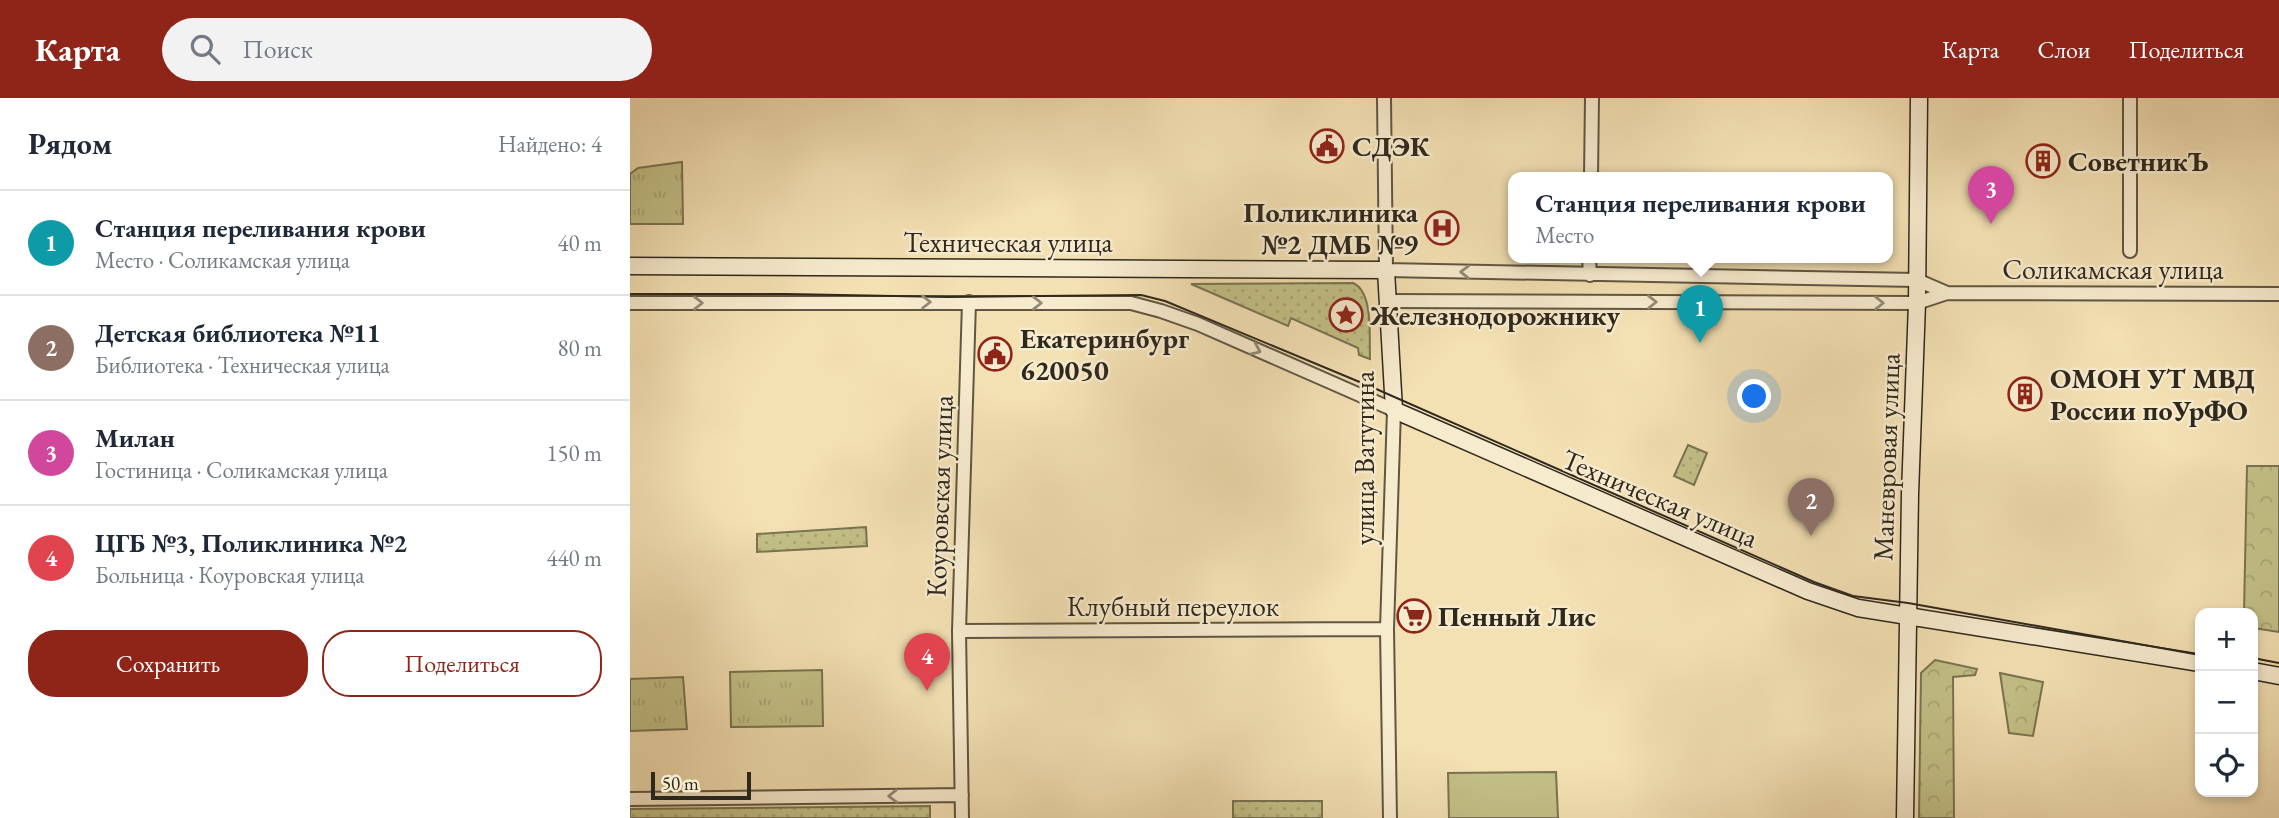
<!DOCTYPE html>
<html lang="ru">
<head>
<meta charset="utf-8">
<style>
  :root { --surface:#fff; --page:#f2f2f3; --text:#1f2937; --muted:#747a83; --line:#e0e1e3; --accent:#8f2418 }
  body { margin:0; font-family:"EB Garamond",serif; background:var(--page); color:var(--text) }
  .controls { position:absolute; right:21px; bottom:21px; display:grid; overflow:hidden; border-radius:14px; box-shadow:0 4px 10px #0003 }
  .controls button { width:63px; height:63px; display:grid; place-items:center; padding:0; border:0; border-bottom:2px solid var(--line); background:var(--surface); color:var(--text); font:35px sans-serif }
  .scale { position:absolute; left:21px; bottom:18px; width:100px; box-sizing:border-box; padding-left:7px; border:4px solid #2f281d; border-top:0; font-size:19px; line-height:24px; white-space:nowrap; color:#2f281d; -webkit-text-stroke:5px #f7ebce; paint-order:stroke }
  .you { position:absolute; left:1125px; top:299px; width:24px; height:24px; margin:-18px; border:5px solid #fff; border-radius:50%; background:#1a73e8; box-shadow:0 0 0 10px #1a73e833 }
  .badge { display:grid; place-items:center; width:46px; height:46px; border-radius:50%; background:var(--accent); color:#fff; font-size:23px; font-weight:700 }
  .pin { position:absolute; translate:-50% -58px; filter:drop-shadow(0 2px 4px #0008) }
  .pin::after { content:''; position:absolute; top:37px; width:24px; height:21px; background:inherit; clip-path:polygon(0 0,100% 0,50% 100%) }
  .popup { position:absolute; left:878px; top:74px; width:385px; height:91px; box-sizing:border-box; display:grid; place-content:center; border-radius:14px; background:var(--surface); filter:drop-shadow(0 2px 5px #0005); font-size:23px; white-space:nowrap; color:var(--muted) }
  .popup b { font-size:26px; color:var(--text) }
  .popup::after { content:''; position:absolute; left:50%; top:100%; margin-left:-14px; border:14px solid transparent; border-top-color:var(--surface) }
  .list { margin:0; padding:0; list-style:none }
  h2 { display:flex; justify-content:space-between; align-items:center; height:91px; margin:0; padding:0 28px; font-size:30px }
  h2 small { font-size:23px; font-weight:400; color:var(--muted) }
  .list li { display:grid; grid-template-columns:46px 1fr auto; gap:21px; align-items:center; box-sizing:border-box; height:105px; padding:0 28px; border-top:2px solid var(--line) }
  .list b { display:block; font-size:26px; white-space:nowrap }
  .list p { margin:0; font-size:23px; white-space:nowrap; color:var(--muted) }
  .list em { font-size:23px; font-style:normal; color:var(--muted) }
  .actions { display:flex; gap:14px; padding:21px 28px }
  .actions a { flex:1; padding:16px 0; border:2px solid var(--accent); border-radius:28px; text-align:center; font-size:24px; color:var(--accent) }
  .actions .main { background:var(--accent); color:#fff }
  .icon { flex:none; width:38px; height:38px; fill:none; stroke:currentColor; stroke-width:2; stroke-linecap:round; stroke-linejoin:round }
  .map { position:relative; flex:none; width:1649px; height:720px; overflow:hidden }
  header { display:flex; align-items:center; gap:42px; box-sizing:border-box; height:98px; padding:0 35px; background:var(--accent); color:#fff }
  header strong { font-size:33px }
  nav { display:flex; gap:38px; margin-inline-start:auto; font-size:24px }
  .search { width:490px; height:63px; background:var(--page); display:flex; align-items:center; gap:18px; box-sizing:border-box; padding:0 24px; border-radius:38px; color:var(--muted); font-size:26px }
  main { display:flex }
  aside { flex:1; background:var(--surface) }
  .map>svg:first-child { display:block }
  .grass { fill:url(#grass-tufts); stroke:#797452; stroke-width:2 }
  .forest { fill:url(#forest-crowns); stroke:#797452; stroke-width:2 }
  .park { fill:url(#park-dots); stroke:#797452; stroke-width:2 }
  .pitch { fill:#c3c087; stroke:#797452; stroke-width:2 }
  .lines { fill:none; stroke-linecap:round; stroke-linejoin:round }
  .street-casing { stroke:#605642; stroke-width:16 }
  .secondary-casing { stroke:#2f281d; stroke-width:19 }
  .street { stroke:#f7ebce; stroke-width:12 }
  .secondary { stroke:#f7ebce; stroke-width:16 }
  .tram { stroke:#2f281d; stroke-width:2 }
  .oneway { stroke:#938a76 }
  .labels { text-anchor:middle; stroke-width:5; stroke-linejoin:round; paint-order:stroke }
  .poi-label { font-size:28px; font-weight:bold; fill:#2f281d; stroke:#f7ebce; text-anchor:start }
  .street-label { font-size:28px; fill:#2f281d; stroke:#f7ebce }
</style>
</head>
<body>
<header>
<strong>Карта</strong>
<div class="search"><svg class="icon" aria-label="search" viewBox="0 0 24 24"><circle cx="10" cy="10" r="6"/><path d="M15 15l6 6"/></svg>Поиск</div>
<nav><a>Карта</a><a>Слои</a><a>Поделиться</a></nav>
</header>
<main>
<aside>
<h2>Рядом<small>Найдено: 4</small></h2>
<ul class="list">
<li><span class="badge" style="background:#0f9aa8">1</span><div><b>Станция переливания крови</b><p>Место · Соликамская улица</p></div><em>40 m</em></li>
<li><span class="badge" style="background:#8d6e63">2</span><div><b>Детская библиотека №11</b><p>Библиотека · Техническая улица</p></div><em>80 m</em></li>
<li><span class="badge" style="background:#d1479c">3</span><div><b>Милан</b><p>Гостиница · Соликамская улица</p></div><em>150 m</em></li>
<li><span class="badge" style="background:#e0444e">4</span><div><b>ЦГБ №3, Поликлиника №2</b><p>Больница · Коуровская улица</p></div><em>440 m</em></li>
</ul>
<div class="actions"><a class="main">Сохранить</a><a>Поделиться</a></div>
</aside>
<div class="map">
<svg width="1649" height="720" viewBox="0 0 1649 720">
  <defs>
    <pattern id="grass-tufts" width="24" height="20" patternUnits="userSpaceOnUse" patternTransform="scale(1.75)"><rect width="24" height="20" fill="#c3c087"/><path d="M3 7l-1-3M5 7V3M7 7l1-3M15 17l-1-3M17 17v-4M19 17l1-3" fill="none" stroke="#a8a574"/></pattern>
    <pattern id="forest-crowns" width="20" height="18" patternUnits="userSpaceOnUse" patternTransform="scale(1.75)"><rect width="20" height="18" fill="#c3c087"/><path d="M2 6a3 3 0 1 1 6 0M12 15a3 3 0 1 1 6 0" fill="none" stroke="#a8a574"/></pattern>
    <pattern id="park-dots" width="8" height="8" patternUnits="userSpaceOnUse" patternTransform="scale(1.75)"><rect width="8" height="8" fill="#c3c087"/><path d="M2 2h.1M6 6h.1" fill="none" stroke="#a8a574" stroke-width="1.8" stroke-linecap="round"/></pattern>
  </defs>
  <rect width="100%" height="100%" fill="#f3e0b3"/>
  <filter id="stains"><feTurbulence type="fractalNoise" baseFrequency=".00286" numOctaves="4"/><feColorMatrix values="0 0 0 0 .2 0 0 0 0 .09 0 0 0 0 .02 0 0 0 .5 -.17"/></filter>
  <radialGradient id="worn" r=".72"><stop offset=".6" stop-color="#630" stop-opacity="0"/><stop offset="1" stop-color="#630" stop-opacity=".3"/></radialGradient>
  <path class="grass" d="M52,64L53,126H0V76L8,70Z
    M192,572L193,628L101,629L100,574Z
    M53,579L57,631L0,633V581Z"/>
  <path class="forest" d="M1617,368H1649V534L1623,530V515H1614Z
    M1305,562L1347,571L1345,577L1323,579L1324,720H1289L1291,575Z
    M1370,575L1413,584L1403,638L1379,635Z"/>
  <path class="park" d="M723,185C744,194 739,240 740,261L729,257L728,250L661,220L658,228L561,186Z
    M1058,347L1077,355L1064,387L1044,378Z
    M236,429L237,448L127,454V436Z
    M603,703H692V720H603Z
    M300,708V720H0V711Z"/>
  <path class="pitch" d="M926,674L928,720H819L818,675Z"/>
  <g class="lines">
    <defs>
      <path id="street" d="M754,0L756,172L1287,182L1317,195
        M1500,0V153
        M961,79L962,0
        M959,159L960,177
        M757,203L1287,205L1317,195L1649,196
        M0,205H501L531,213L568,226L764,312L757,531L760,720
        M329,533L757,531
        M0,701L332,697
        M332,720L329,533L339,204"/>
      <path id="secondary" d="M0,168L756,172L764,312L1178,493L1228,510L1570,565
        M1623,573L1649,578
        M1275,720L1280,396L1287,205L1289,0"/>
    </defs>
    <use href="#street" class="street-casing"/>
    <use href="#secondary" class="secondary-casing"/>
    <use href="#street" class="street"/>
    <use href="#secondary" class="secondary"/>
    <path class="tram" d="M0,196H156L318,199L511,197L535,203L744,290L1184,484L1223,498L1278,505L1570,557
      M1623,560L1649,565"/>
  </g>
  <defs><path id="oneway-chevron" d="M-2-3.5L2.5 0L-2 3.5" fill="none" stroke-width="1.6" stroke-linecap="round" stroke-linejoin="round" transform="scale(1.75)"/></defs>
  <g class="oneway">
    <use href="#oneway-chevron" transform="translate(835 174) rotate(-179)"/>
    <use href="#oneway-chevron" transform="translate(296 204)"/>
    <use href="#oneway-chevron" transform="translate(1022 204)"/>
    <use href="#oneway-chevron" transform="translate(68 205)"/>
    <use href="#oneway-chevron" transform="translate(407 205)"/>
    <use href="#oneway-chevron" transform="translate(1249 205)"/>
    <use href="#oneway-chevron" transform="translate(626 252) rotate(24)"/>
    <use href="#oneway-chevron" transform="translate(263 698) rotate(179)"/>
  </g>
  <defs>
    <symbol id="civic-ring" viewBox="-11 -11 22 22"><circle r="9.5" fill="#f7ebce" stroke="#8f2418" stroke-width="1.5"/><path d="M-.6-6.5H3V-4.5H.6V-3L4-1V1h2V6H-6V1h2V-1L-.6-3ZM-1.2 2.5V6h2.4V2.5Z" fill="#8f2418"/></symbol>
    <symbol id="building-ring" viewBox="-11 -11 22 22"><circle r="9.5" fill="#f7ebce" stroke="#8f2418" stroke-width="1.5"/><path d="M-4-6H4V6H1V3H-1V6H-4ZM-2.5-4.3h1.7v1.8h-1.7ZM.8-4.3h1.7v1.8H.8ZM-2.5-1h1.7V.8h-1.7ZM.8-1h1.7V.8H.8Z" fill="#8f2418"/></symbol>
    <symbol id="hospital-ring" viewBox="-11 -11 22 22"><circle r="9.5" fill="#f7ebce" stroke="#8f2418" stroke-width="1.5"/><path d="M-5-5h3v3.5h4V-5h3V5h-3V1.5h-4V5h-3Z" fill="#8f2418"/></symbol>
    <symbol id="sight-ring" viewBox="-11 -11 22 22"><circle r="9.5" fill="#f7ebce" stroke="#8f2418" stroke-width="1.5"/><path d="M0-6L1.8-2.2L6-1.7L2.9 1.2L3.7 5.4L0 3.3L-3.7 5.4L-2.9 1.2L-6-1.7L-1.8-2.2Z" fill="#8f2418"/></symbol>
    <symbol id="supermarket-ring" viewBox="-11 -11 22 22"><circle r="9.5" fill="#f7ebce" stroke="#8f2418" stroke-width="1.5"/><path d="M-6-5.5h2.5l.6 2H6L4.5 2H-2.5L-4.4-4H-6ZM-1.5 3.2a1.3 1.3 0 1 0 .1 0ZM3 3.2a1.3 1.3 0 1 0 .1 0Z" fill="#8f2418"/></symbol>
  </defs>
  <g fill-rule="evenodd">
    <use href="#civic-ring" x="678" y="29" width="38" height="38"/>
    <use href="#building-ring" x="1394" y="44" width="38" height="38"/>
    <use href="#hospital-ring" x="793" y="111" width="38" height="38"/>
    <use href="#sight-ring" x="697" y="198" width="38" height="38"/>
    <use href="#civic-ring" x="346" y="237" width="38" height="38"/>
    <use href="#building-ring" x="1376" y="277" width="38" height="38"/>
    <use href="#supermarket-ring" x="765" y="499" width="38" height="38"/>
  </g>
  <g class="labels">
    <g class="poi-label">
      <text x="722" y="58">СДЭК</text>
      <text x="1438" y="73">СоветникЪ</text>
      <text x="788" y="124" text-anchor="end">Поликлиника<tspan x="788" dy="32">№2 ДМБ №9</tspan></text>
      <text x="740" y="227">Железнодорожнику</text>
      <text x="390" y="250">Екатеринбург<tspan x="390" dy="32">620050</tspan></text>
      <text x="1420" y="290">ОМОН УТ МВД<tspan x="1420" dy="32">России поУрФО</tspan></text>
      <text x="808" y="528">Пенный Лис</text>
    </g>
    <g class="street-label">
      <text x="378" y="154">Техническая улица</text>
      <text x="1483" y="181">Соликамская улица</text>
      <text transform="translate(1256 359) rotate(-88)" y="10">Маневровая улица</text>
      <text transform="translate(734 360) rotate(-90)" y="10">улица Ватутина</text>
      <text transform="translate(309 398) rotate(-88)" y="10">Коуровская улица</text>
      <text transform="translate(1030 400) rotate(23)" y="10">Техническая улица</text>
      <text x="543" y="518">Клубный переулок</text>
    </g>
  </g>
  <rect width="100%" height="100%" filter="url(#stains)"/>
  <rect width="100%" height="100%" fill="url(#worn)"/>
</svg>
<div class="controls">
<button>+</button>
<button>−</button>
<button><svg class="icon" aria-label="locate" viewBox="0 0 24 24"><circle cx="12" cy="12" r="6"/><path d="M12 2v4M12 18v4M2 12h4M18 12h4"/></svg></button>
</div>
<div class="scale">50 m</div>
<div class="you"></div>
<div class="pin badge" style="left:1070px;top:245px;background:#0f9aa8">1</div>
<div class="popup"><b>Станция переливания крови</b>Место</div>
<div class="pin badge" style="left:1181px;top:438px;background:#8d6e63">2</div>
<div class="pin badge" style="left:1361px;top:126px;background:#d1479c">3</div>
<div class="pin badge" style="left:297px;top:593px;background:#e0444e">4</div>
</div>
</main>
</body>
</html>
